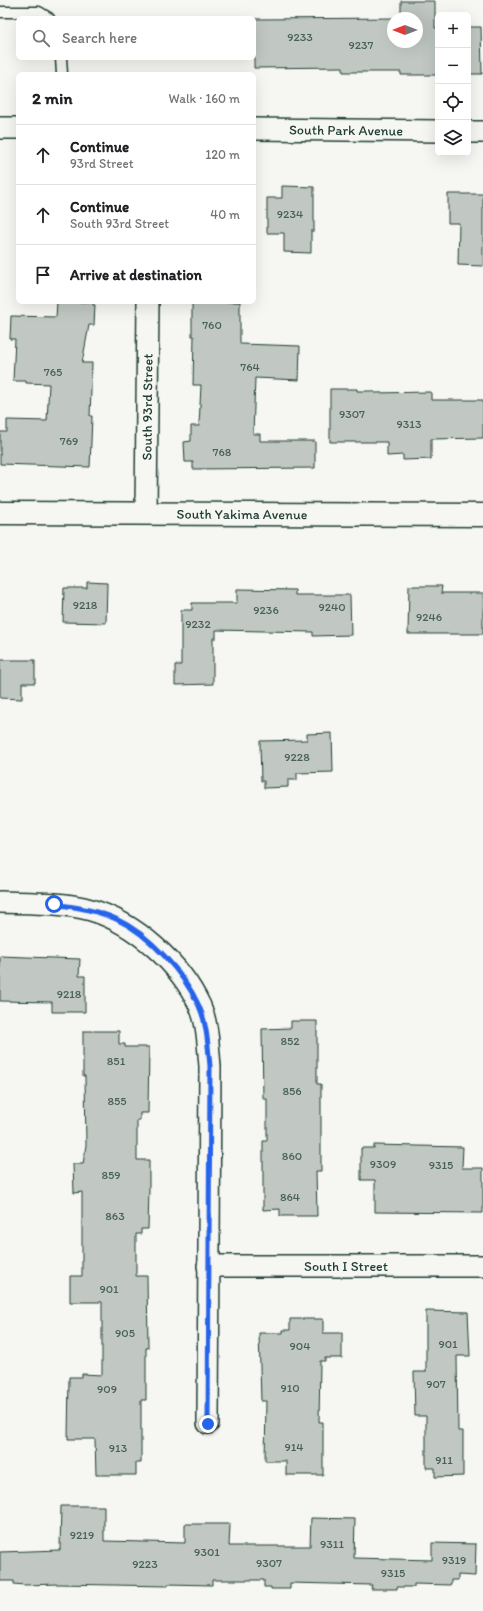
<!DOCTYPE html>
<html lang="en">
<head>
<meta charset="utf-8">
<style>
  :root { --surface:#fff; --page:#f2f2f2; --text:#202124; --muted:#757577; --line:#e0e0e0 }
  body { margin:0; font-family:Itim,sans-serif; background:var(--page); color:var(--text) }
  .controls { position:absolute; right:12px; top:12px; display:grid; overflow:hidden; border-radius:6px; box-shadow:0 4px 16px #0002 }
  .controls button { width:36px; height:36px; display:grid; place-items:center; padding:0; border:0; border-bottom:1px solid var(--line); background:var(--surface); color:var(--text); font:20px sans-serif }
  .compass { position:absolute; left:387px; top:12px; width:36px; height:36px; border-radius:50%; background:var(--surface); box-shadow:0 4px 16px #0002; rotate:270deg }
  .stop { position:absolute; width:12px; height:12px; margin:-9px; border:3px solid #2563eb; border-radius:50%; background:#fff }
  .stop.end { background:#2563eb; border-color:#fff; box-shadow:0 1px 4px #0008 }
  .list { margin:0; padding:0; list-style:none }
  h2 { display:flex; justify-content:space-between; align-items:center; height:52px; margin:0; padding:0 16px; font-size:17px }
  h2 small { font-size:13px; font-weight:400; color:var(--muted) }
  .list li { display:grid; grid-template-columns:26px 1fr auto; gap:12px; align-items:center; box-sizing:border-box; height:60px; padding:0 16px; border-top:1px solid var(--line) }
  .list b { display:block; font-size:15px; white-space:nowrap }
  .list p { margin:0; font-size:13px; white-space:nowrap; color:var(--muted) }
  .list em { font-size:13px; font-style:normal; color:var(--muted) }
  .icon { flex:none; width:22px; height:22px; fill:none; stroke:currentColor; stroke-width:2; stroke-linecap:round; stroke-linejoin:round }
  .map { position:relative; flex:none; width:483px; height:1611px; overflow:hidden }
  .search { position:absolute; background:var(--surface); box-shadow:0 4px 16px #0002; left:16px; top:16px; width:240px; height:44px; display:flex; align-items:center; gap:10px; box-sizing:border-box; padding:0 14px; border-radius:6px; color:var(--muted); font-size:15px }
  .panel { position:absolute; background:var(--surface); box-shadow:0 4px 16px #0002; left:16px; top:72px; width:240px; height:232px; border-radius:6px }
  .map>svg:first-child { display:block }
  .building { fill:#c1c8c3; stroke:#1f3d34; fill-rule:evenodd }
  .lines { fill:none; stroke-linecap:round; stroke-linejoin:round }
  .service-casing { stroke:#1f3d34; stroke-width:13 }
  .minor-casing { stroke:#1f3d34; stroke-width:24 }
  .secondary-casing { stroke:#1f3d34; stroke-width:25 }
  .service { stroke:#f6f6f2; stroke-width:10 }
  .minor { stroke:#f6f6f2; stroke-width:21 }
  .secondary { stroke:#f6f6f2; stroke-width:22 }
  .route { stroke:#2563eb; stroke-width:5 }
  .labels { text-anchor:middle; stroke-width:3.5; stroke-linejoin:round; paint-order:stroke }
  .number-label { font-size:12px; fill:#486058 }
  .street-label { font-size:14px; fill:#1f3d34; stroke:#f6f6f2 }
</style>
</head>
<body>
<div class="map">
<svg width="483" height="1611" viewBox="0 0 483 1611">
  <rect width="100%" height="100%" fill="#f6f6f2"/>
  <filter id="ink" filterUnits="userSpaceOnUse"><feTurbulence type="fractalNoise" baseFrequency=".025" numOctaves="2"/><feDisplacementMap in="SourceGraphic" scale="8" xChannelSelector="R" yChannelSelector="G"/><feConvolveMatrix kernelMatrix="1 2 1 2 8 2 1 2 1" color-interpolation-filters="sRGB"/></filter>
  <g filter="url(#ink)">
    <path class="building" d="M401,1H435V28H438V75H401V72H343V67L254,68V19L401,18ZM393,18H417V42H393Z
      M468,27H481L482,74H468Z
      M282,186L314,187V231H311V253L284,252V233H267V198H282Z
      M448,194H483V266L458,265L459,223H448Z
      M57,302H93V305H95L94,325H89L82,363H92L90,416H92L90,467L0,464V432H7V420L47,421L49,384L26,383V381H13L15,339H10L11,316L56,317Z
      M192,302H240V344L300,346L299,380L255,378L253,434H260V441H315V468L193,469V462H185L184,442L191,441V426H199L201,385H193L194,336H192Z
      M330,389H357V391H374V393L431,392V400H483V438L431,439V459L403,460V455L387,456V442H330Z
      M87,582L107,583L106,623L63,622L64,588H87Z
      M409,586H442L441,593H483V634H408Z
      M237,589L295,590V595H350L351,635L313,636V632L216,630V638H213V684L175,685V665H181V610H192V603H237Z
      M0,660H35V683H22V699L0,698Z
      M332,733L333,772L297,773V780H288V787L264,788V781H261L260,741L307,740V734Z
      M0,956L80,959L79,976H85V1012H52V1002L0,1001Z
      M291,1021H317V1084H321V1171H316L317,1216H280V1209L263,1210V1141H267V1099H263L262,1029L291,1028Z
      M83,1031H119V1044H125V1047H149L148,1113H140V1120H137V1160H149V1188L148,1229H141V1234H136V1276H147L148,1348H146V1400H141V1463H136V1475H96L95,1439H68L69,1377H82V1374L102,1375V1302H70V1276H82V1192L74,1193L73,1164H83L86,1145L85,1076H83Z
      M374,1145L463,1147L462,1168H483V1213L375,1212V1180H361V1148H374Z
      M426,1311L468,1312L470,1356H457L458,1431H463V1476L435,1477V1468H426V1416H415L414,1372H426Z
      M290,1319H323V1333H342V1358H325V1361H320L319,1422H323V1475H286V1461H265L266,1401H261L259,1333H283V1330H290Z
      M61,1506H104V1541L185,1543V1524H230L229,1546H310L311,1518L355,1519L354,1558L432,1560V1543L476,1544L475,1576L458,1575V1580H451V1585L414,1584V1587H397V1589H371L372,1585L290,1583V1589H271V1587H264V1580H212V1585L168,1584V1586L58,1584L24,1585L14,1584V1581H0V1552L60,1550Z"/>
    <g class="lines">
      <defs>
        <path id="service" d="M0,12H39L49,18
          M61,58L62,74"/>
        <g id="minor">
          <path d="M0,128H18"/>
          <path id="s1" d="M254,129L438,131"/>
          <path d="M468,132H483"/>
          <path id="s2" d="M146,513L148,302"/>
          <path d="M0,902C28,903 64,902 91,910C135,923 180,963 200,1006C208,1024 208,1046 210,1066L208,1423"/>
          <path id="s3" d="M208,1266H483"/>
        </g>
        <g id="secondary">
          <path id="s4" d="M0,513L483,515"/>
        </g>
      </defs>
      <use href="#service" class="service-casing"/>
      <use href="#minor" class="minor-casing"/>
      <use href="#secondary" class="secondary-casing"/>
      <use href="#service" class="service"/>
      <use href="#minor" class="minor"/>
      <use href="#secondary" class="secondary"/>
    </g>
  </g>
  <g class="lines" filter="url(#ink)">
    <path class="route" d="M54,904C75,907 96,910 116,919C149,934 184,973 199,1006C207,1023 208,1047 210,1066L208,1424"/>
  </g>
  <g class="labels">
    <g class="number-label">
      <text x="300" y="41">9233</text>
      <text x="361" y="49">9237</text>
      <text x="290" y="218">9234</text>
      <text x="212" y="329">760</text>
      <text x="250" y="371">764</text>
      <text x="53" y="376">765</text>
      <text x="352" y="418">9307</text>
      <text x="409" y="428">9313</text>
      <text x="69" y="445">769</text>
      <text x="222" y="456">768</text>
      <text x="85" y="609">9218</text>
      <text x="332" y="611">9240</text>
      <text x="266" y="614">9236</text>
      <text x="429" y="621">9246</text>
      <text x="198" y="628">9232</text>
      <text x="297" y="761">9228</text>
      <text x="69" y="998">9218</text>
      <text x="290" y="1045">852</text>
      <text x="116" y="1065">851</text>
      <text x="292" y="1095">856</text>
      <text x="117" y="1105">855</text>
      <text x="292" y="1160">860</text>
      <text x="383" y="1168">9309</text>
      <text x="441" y="1169">9315</text>
      <text x="111" y="1179">859</text>
      <text x="290" y="1201">864</text>
      <text x="115" y="1220">863</text>
      <text x="109" y="1293">901</text>
      <text x="125" y="1337">905</text>
      <text x="448" y="1348">901</text>
      <text x="300" y="1350">904</text>
      <text x="436" y="1388">907</text>
      <text x="290" y="1392">910</text>
      <text x="107" y="1393">909</text>
      <text x="294" y="1451">914</text>
      <text x="118" y="1452">913</text>
      <text x="444" y="1464">911</text>
      <text x="82" y="1539">9219</text>
      <text x="332" y="1548">9311</text>
      <text x="207" y="1556">9301</text>
      <text x="454" y="1564">9319</text>
      <text x="269" y="1567">9307</text>
      <text x="145" y="1568">9223</text>
      <text x="393" y="1577">9315</text>
    </g>
    <g class="street-label">
      <text dy="5" stroke="none"><textPath href="#s1" startOffset="92">South Park Avenue</textPath></text>
      <text dy="5" stroke="none"><textPath href="#s2" startOffset="106">South 93rd Street</textPath></text>
      <text dy="5" stroke="none"><textPath href="#s4" startOffset="242">South Yakima Avenue</textPath></text>
      <text dy="5" stroke="none"><textPath href="#s3" startOffset="138">South I Street</textPath></text>
    </g>
  </g>
</svg>
<div class="controls">
<button>+</button>
<button>−</button>
<button><svg class="icon" aria-label="locate" viewBox="0 0 24 24"><circle cx="12" cy="12" r="6"/><path d="M12 2v4M12 18v4M2 12h4M18 12h4"/></svg></button>
<button><svg class="icon" aria-label="layers" viewBox="0 0 24 24"><path d="M12 4l9 5-9 5-9-5zM3 14l9 5 9-5"/></svg></button>
</div>
<svg class="compass" viewBox="-18 -18 36 36"><path d="M0-13l5 13h-10z" fill="#e53935"/><path d="M0 13l5-13h-10z" fill="#757577"/></svg>
<div class="stop" style="left:54px;top:904px"></div>
<div class="stop end" style="left:208px;top:1424px"></div>
<div class="search"><svg class="icon" aria-label="search" viewBox="0 0 24 24"><circle cx="10" cy="10" r="6"/><path d="M15 15l6 6"/></svg>Search here</div>
<section class="panel">
<h2>2 min<small>Walk · 160 m</small></h2>
<ul class="list">
<li><svg class="icon" aria-label="ahead" viewBox="0 0 24 24"><path d="M12 20V5M6 11l6-6 6 6"/></svg><div><b>Continue</b><p>93rd Street</p></div><em>120 m</em></li>
<li><svg class="icon" aria-label="ahead" viewBox="0 0 24 24"><path d="M12 20V5M6 11l6-6 6 6"/></svg><div><b>Continue</b><p>South 93rd Street</p></div><em>40 m</em></li>
<li><svg class="icon" aria-label="arrive" viewBox="0 0 24 24"><path d="M6 21V4h12l-3 4 3 4H6"/></svg><div><b>Arrive at destination</b></div></li>
</ul>
</section>
</div>
</body>
</html>
